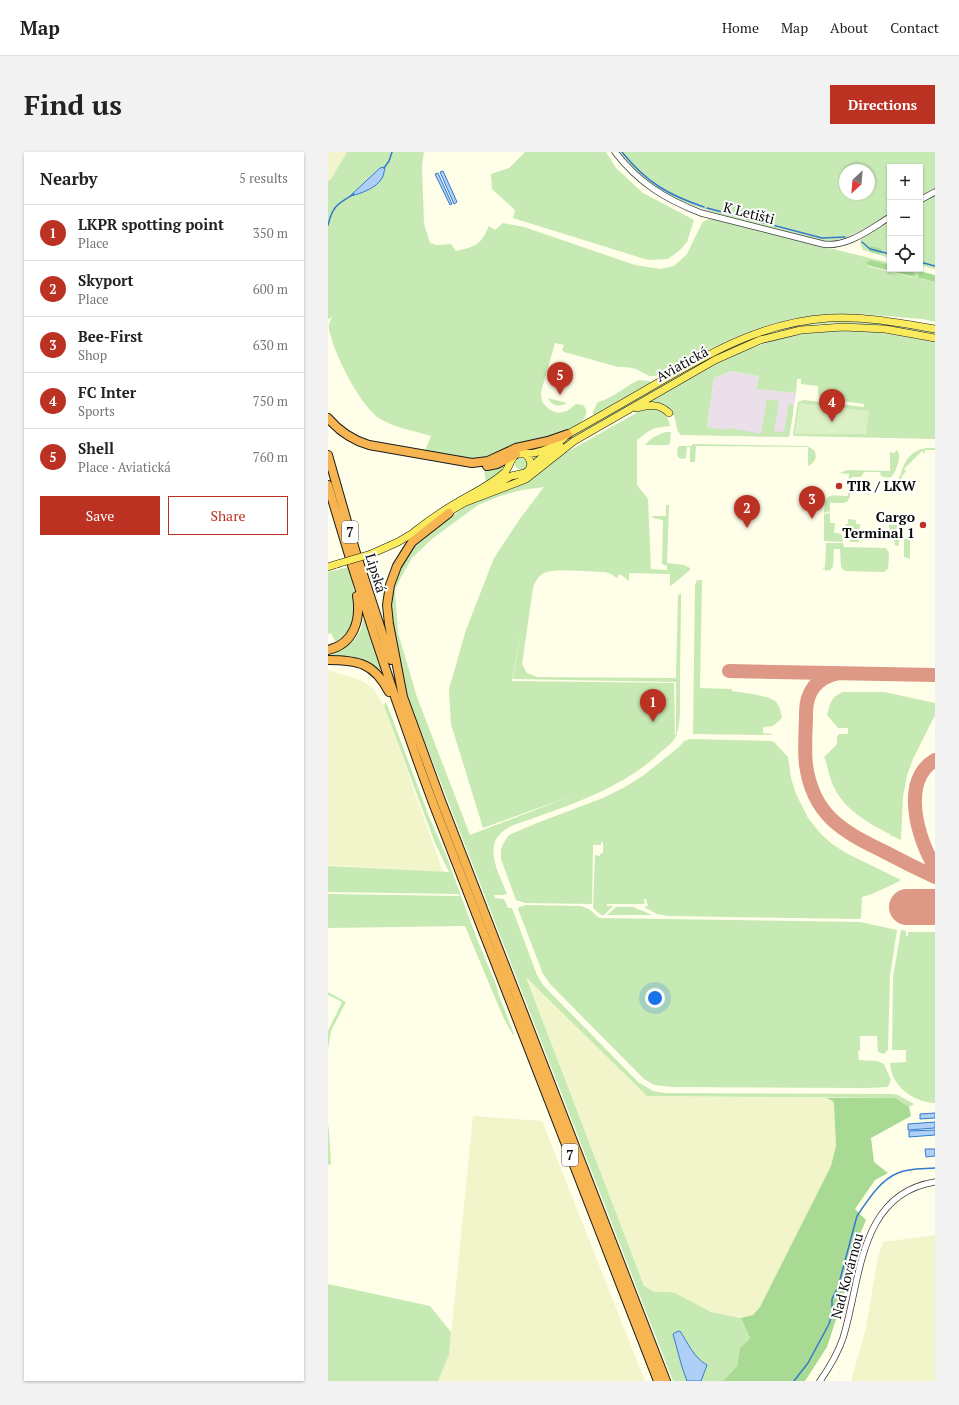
<!DOCTYPE html>
<html lang="en">
<head>
<meta charset="utf-8">
<style>
  :root { --surface:#fff; --page:#f2f2f2; --text:#222; --muted:#767676; --line:#e0e0e0; --accent:#bc3222 }
  body { margin:0; font-family:"PT Serif",serif; background:var(--page); color:var(--text) }
  .controls { position:absolute; right:12px; top:12px; display:grid; overflow:hidden; border-radius:0px; box-shadow:0 1px 3px #0004 }
  .controls button { width:36px; height:36px; display:grid; place-items:center; padding:0; border:0; border-bottom:1px solid var(--line); background:var(--surface); color:var(--text); font:20px sans-serif }
  .compass { position:absolute; left:511px; top:12px; width:36px; height:36px; border-radius:50%; background:var(--surface); box-shadow:0 1px 3px #0004; rotate:206deg }
  .you { position:absolute; left:327px; top:846px; width:14px; height:14px; margin:-10px; border:3px solid #fff; border-radius:50%; background:#1a73e8; box-shadow:0 0 0 6px #1a73e833 }
  .badge { display:grid; place-items:center; width:26px; height:26px; border-radius:50%; background:var(--accent); color:#fff; font-size:13px; font-weight:700 }
  .pin { position:absolute; translate:-50% -33px; filter:drop-shadow(0 1px 2px #0008) }
  .pin::after { content:''; position:absolute; top:21px; width:14px; height:12px; background:inherit; clip-path:polygon(0 0,100% 0,50% 100%) }
  .list { margin:0; padding:0; list-style:none }
  h2 { display:flex; justify-content:space-between; align-items:center; height:52px; margin:0; padding:0 16px; font-size:17px }
  h2 small { font-size:13px; font-weight:400; color:var(--muted) }
  .list li { display:grid; grid-template-columns:26px 1fr auto; gap:12px; align-items:center; box-sizing:border-box; height:56px; padding:0 16px; border-top:1px solid var(--line) }
  .list b { display:block; font-size:15px; white-space:nowrap }
  .list p { margin:0; font-size:13px; white-space:nowrap; color:var(--muted) }
  .list em { font-size:13px; font-style:normal; color:var(--muted) }
  .actions { display:flex; gap:8px; padding:12px 16px }
  .actions a { flex:1; padding:9px 0; border:1px solid var(--accent); border-radius:0px; text-align:center; font-size:14px; color:var(--accent) }
  .actions .main { background:var(--accent); color:#fff }
  .icon { flex:none; width:22px; height:22px; fill:none; stroke:currentColor; stroke-width:2; stroke-linecap:round; stroke-linejoin:round }
  .map { position:relative; flex:none; width:607px; height:1229px; overflow:hidden; border-radius:0px }
  header { display:flex; align-items:center; gap:24px; box-sizing:border-box; height:56px; padding:0 20px; background:var(--surface); border-bottom:1px solid var(--line) }
  header strong { font-size:19px }
  nav { display:flex; gap:22px; margin-inline-start:auto; font-size:14px }
  .intro { display:flex; align-items:center; justify-content:space-between; box-sizing:border-box; height:96px; padding:0 24px }
  h1 { margin:0; font-size:28px }
  .button { padding:10px 18px; border-radius:0px; background:var(--accent); color:#fff; font-size:14px; font-weight:700 }
  main { display:flex; gap:24px; padding:0 24px }
  aside { flex:1; background:var(--surface); border-radius:0px; box-shadow:0 1px 3px #0004 }
  .map>svg:first-child { display:block }
  .industrial { fill:#ebdfea }
  .farmland { fill:#f2f4ca }
  .green { fill:#c7e9b3; fill-rule:evenodd }
  .forest { fill:#a8da93 }
  .pitch { fill:#dbf0c5 }
  .water { fill:#aed0f7; stroke:#347ace }
  .lines { fill:none; stroke-linecap:round; stroke-linejoin:round }
  .stream { stroke:#347ace; stroke-width:1.5 }
  .taxiway { stroke:#de9886; stroke-width:14 }
  .runway { stroke:#de9886; stroke-width:36 }
  .minor-casing { stroke:#3e3e3e; stroke-width:7 }
  .major-casing { stroke:#1c1c1c; stroke-width:8 }
  .highway-casing { stroke:#1c1c1c; stroke-width:10 }
  .minor { stroke:#fff; stroke-width:5.5 }
  .major { stroke:#faeb5e; stroke-width:7 }
  .highway { stroke:#f6b550; stroke-width:8 }
  .major-bridge-casing { stroke:#1c1c1c; stroke-width:8; stroke-linecap:butt }
  .major-bridge { stroke:#faeb5e; stroke-width:7 }
  .poi-dot { fill:#bc3222; stroke:#fff; stroke-width:1.5 }
  .labels { text-anchor:middle; stroke-width:4; stroke-linejoin:round; paint-order:stroke }
  .shield { fill:#fff; stroke:#545454; stroke-width:1 }
  .shield-label { font-size:13px; font-weight:bold; fill:#0b0b0b }
  .street-label { font-size:14px; fill:#0b0b0b; stroke:#fff }
  .poi-label { font-size:14px; font-weight:bold; fill:#0b0b0b; stroke:#fff; text-anchor:start }
</style>
</head>
<body>
<header>
<strong>Map</strong>
<nav><a>Home</a><a>Map</a><a>About</a><a>Contact</a></nav>
</header>
<div class="intro"><h1>Find us</h1><a class="button">Directions</a></div>
<main>
<aside>
<h2>Nearby<small>5 results</small></h2>
<ul class="list">
<li><span class="badge">1</span><div><b>LKPR spotting point</b><p>Place</p></div><em>350 m</em></li>
<li><span class="badge">2</span><div><b>Skyport</b><p>Place</p></div><em>600 m</em></li>
<li><span class="badge">3</span><div><b>Bee-First</b><p>Shop</p></div><em>630 m</em></li>
<li><span class="badge">4</span><div><b>FC Inter</b><p>Sports</p></div><em>750 m</em></li>
<li><span class="badge">5</span><div><b>Shell</b><p>Place · Aviatická</p></div><em>760 m</em></li>
</ul>
<div class="actions"><a class="main">Save</a><a>Share</a></div>
</aside>
<div class="map">
<svg width="607" height="1229" viewBox="0 0 607 1229">
  <rect width="100%" height="100%" fill="#fffee9"/>
  <path class="industrial" d="M403,219L431,224L428,237L468,241L461,285L378,283L386,226Z"/>
  <path class="farmland" d="M0,0H19L3,27L0,29Z
    M0,518L32,528L45,536L56,554L115,720L0,713Z
    M198,824L319,944L498,946L505,949L506,952L508,994L503,1014L432,1155L425,1163L413,1166L383,1160L340,1140H326L316,1134Z
    M145,964L214,969L317,1229H110L121,1203Z
    M607,1083V1229H523L537,1180L550,1106L555,1090Z"/>
  <path class="green" d="M19,0H96L94,14L96,72L102,91L109,93L123,92L128,99C147,95 153,93 161,74L167,78L175,71L196,75L307,113L332,117L346,114L359,102L374,71L378,68L383,67L562,111V113L543,108L540,114L542,115L584,125L587,121L580,117H585L607,123L594,120L593,127L607,130V170L595,167C569,165 542,162 516,162C480,162 443,170 410,184C388,194 367,204 346,214C340,217 334,222 327,224C320,225 314,220 308,217C301,215 296,215 290,215L236,200L234,198L236,193L227,191L213,240L214,250L222,258L230,261L239,259L248,252L255,253C265,264 250,273 242,277L165,305L144,309L111,303V301L108,300L107,303L96,301L103,284C87,279 68,276 54,268C33,257 5,200 1,177C0,173 2,169 4,165L0,167V29L3,27Z
    M197,0H278L288,16L315,41L366,68L359,90L352,98L340,107L320,108L185,66L187,58L164,37L163,22L181,16Z
    M291,0H607V36L592,45V15H562V62C540,74 519,91 494,89C467,82 440,75 414,68C362,54 325,45 291,0ZM517,18H541V42H517Z
    M607,43V117L592,113V52Z
    M562,69V106L535,98L532,91L533,87Z
    M508,169H536L607,180V182L548,173L517,171L489,172L469,176L440,183L282,265L206,307V305L375,209L428,184L470,173Z
    M503,178L550,180L607,190V287L466,284L465,282L470,250L476,248L536,255V252L492,246L490,241V234L473,232V227H469L468,241L428,237L431,224L403,219L386,226L379,275L396,278L402,276L433,282L439,247L451,249L446,279L456,280L461,251L465,253V262L461,285L353,283C347,278 349,268 345,262C340,256 328,254 321,251L320,250C382,215 430,184 503,178ZM472,251L538,282H467Z
    M312,228L321,229L323,230L266,263L265,260L269,251C272,249 275,249 278,247C289,243 303,230 312,228Z
    M220,246L239,251C231,256 224,254 220,246Z
    M317,256C331,257 339,258 342,274L327,276L321,279L309,288V333L320,347L323,417L339,418V414L334,412L335,368L325,366L324,364H338V353H341L339,411L356,413L362,416V418L344,433L342,434V422L301,421V429L292,422L289,426L283,422L277,420C264,420 226,416 216,421C210,424 207,430 205,436L194,512L199,521L209,525L348,526L350,444L353,441C353,473 352,504 352,535C352,548 353,570 349,581C347,589 340,594 334,599C293,638 239,654 186,673C151,687 169,717 179,742L175,743H166L167,746L176,747L180,756H184L209,823L215,833L310,930L325,939L336,941L564,942L570,943L586,952L581,955L567,946L319,944L198,825L316,1134L326,1140H340L347,1141L383,1160L413,1166L422,1186L412,1196L409,1214L395,1229H373L378,1213C366,1206 360,1191 352,1179L354,1215L359,1229H345L82,551L73,522L62,464L64,437L71,416L87,393L94,386L114,370L142,352L201,329L232,304ZM216,335L191,368L166,406L138,478L121,537L123,572L155,676L246,643L142,683L89,545L70,481L67,438L73,425L84,406L104,387L150,353L172,344L194,338ZM194,474L185,527L348,530V582H345L347,581L346,531L184,529Z
    M339,280H343L342,291L340,293H317C323,286 330,282 339,280Z
    M364,292L479,294L486,298C490,305 487,311 480,314V295L368,294L367,310H362V295H359L358,306L353,307L350,305L349,298L351,294H364Z
    M599,296H607V298H597V302L594,299L576,317L578,319L574,324L572,332H570C570,329 571,325 573,321C577,307 584,298 599,296Z
    M569,298C570,300 571,301 571,304C572,308 567,322 563,325C559,326 556,325 553,324L552,320H536L533,325H523L522,345L519,350L515,351H502V359L496,361C497,339 502,344 520,344L521,322L512,321L519,318L562,319V300L566,301Z
    M187 312a6 6 0 1 1 12 0a6 6 0 1 1-12 0Z
    M179,310L178,315L158,331L156,317L162,316Z
    M502,361V371H507L506,381H510L514,383L515,390L496,389V362Z
    M520,367L528,368V372H532L531,390H523L519,386L518,372H520Z
    M561,373H569L568,387L571,388V394L567,393C566,385 561,382 561,373Z
    M576,387H582V407L576,405Z
    M498,391H515L516,395L558,396L561,401L560,417L556,420L517,419L513,415L512,397H506L505,415L502,418L497,419V417H495V416L497,415Z
    M20,415L27,442L28,465L19,484L8,491L3,481L0,482V420Z
    M369,428H374L372,536L404,537V539C414,541 443,543 449,551C452,555 453,561 454,566L445,574L435,575V581L444,582L445,583L365,582L367,433Z
    M35,467H36L53,518L50,519L0,504V502C17,499 34,486 35,467Z
    M515,540H556L607,551V563L585,607L579,623L575,645L573,688L562,683V682C539,671 514,656 504,631C501,624 499,610 496,605L509,592V585L511,582H520V576H510L499,563C503,552 501,546 515,540Z
    M58,550L102,667L118,703L149,787L169,835L170,841L186,882L185,883L176,867L137,774L0,776V742L132,744L131,742L0,740V714L121,720L107,691L56,554Z
    M362,587L443,589L446,590L460,605L463,626L468,642L480,666L492,681L504,692L518,701L571,727L572,726V729L544,742L534,745L533,766L531,767L340,764L329,762L316,755L320,754L318,747H316V752H279V754H285L276,763H273L265,756L267,703L272,704V702L275,701V691L273,690V693H265L264,752L197,751L188,748L173,707V697L175,692L181,683L209,671L275,646L297,635L316,623L351,595L356,589Z
    M198,753L253,754L261,757L271,766L532,770L569,778L562,824L560,898L556,902L550,900L549,884H532V898L530,900L531,908L549,909L556,912L563,928L560,935L539,936L343,935L326,933L316,927L223,833L215,822L190,757L191,755Z
    M288,755H306L309,757L313,758L324,763H279Z
    M573,778L578,779V784H580V780H607V951C585,950 563,934 562,911L578,910V898H564L565,825Z
    M0,840L18,850L3,879L0,897V879L14,850L0,843Z
    M0,973L1,978L3,1012L0,1013Z
    M0,1132L102,1154L123,1180L121,1203L110,1229H0Z"/>
  <path class="forest" d="M543,94L553,97L554,101L551,102L542,100L541,96Z
    M543,108L562,113V117H580L585,119L587,122L586,124H582L542,114L539,112V110Z
    M594,120L607,123V130L591,126L590,122Z
    M498,946H567L581,955L583,964L543,986L546,1010L560,1021L547,1028L527,1057L538,1068L532,1082L514,1149L499,1195L477,1229H395L409,1214L412,1196L422,1186L413,1166L425,1163L432,1155L503,1014L508,994L506,952L505,949Z"/>
  <path class="pitch" d="M472,251L541,259L538,282H467Z"/>
  <path class="water" d="M56,15L57,16C56,19 56,23 54,26C49,36 32,42 22,44L52,16Z
    M115,19L129,50L126,52L112,20Z
    M110,21L124,52L122,53L107,22Z
    M607,961V966L592,967V962Z
    M607,970V976L580,978V972Z
    M607,978V983L581,985V979Z
    M597,997H607V1004L598,1005Z
    M352,1179C360,1191 366,1206 379,1213L373,1229H359L354,1215L345,1182L348,1180Z"/>
  <g class="lines">
    <path class="stream" d="M294,0C318,30 340,43 376,55
      M56,16L61,9L64,0
      M379,56L494,86L517,85
      M0,73C5,53 10,52 26,42
      M534,90L542,97L562,102
      M592,110L607,114
      M466,1229L480,1211L501,1172L504,1162V1147L510,1135L529,1064C540,1048 552,1028 570,1021C581,1016 595,1017 607,1016"/>
    <path class="taxiway" d="M401,519L607,523
      M511,521C489,525 478,539 478,561C478,578 476,596 478,613C485,663 514,679 555,699C572,708 590,717 607,725
      M607,608C572,629 590,688 607,715"/>
    <path class="runway" d="M579,755H607"/>
    <defs>
      <path id="minor" d="M287,0C311,31 337,47 373,61L495,92C519,96 542,77 562,65
        M592,48L607,40
        M492,1229C501,1216 510,1201 515,1186C533,1129 530,1042 607,1030"/>
      <path id="major" d="M309,256C321,253 331,251 341,261
        M193,301C210,304 229,294 240,282C271,265 302,247 333,229C387,198 437,170 501,166C537,164 572,171 607,177
        M202,316L212,307L233,295
        M138,350L198,327L246,289L387,208L432,188L473,178L515,175L557,177L607,186
        M117,362L141,348
        M86,380C100,369 114,359 130,350C145,341 163,333 177,320C182,315 182,307 188,302H197L201,306L203,312L201,318L197,321L183,324L157,339
        M43,402L70,390L107,368
        M0,415L9,412"/>
      <path id="highway" d="M0,266C11,279 24,288 41,293L144,311L160,309L188,296L220,289L240,282
        M0,303L28,401L63,508
        M159,314L169,312L188,302
        M0,333C31,440 66,546 105,651L330,1229
        M121,361L84,390L69,414L62,433L59,453L61,472L75,545L112,646L338,1229
        M0,498C26,492 33,468 29,444
        M0,508C30,508 46,511 61,540"/>
    </defs>
    <use href="#minor" class="minor-casing"/>
    <use href="#major" class="major-casing"/>
    <use href="#highway" class="highway-casing"/>
    <use href="#minor" class="minor"/>
    <use href="#major" class="major"/>
    <use href="#highway" class="highway"/>
    <defs>
      <path id="major-bridge" d="M9,412L43,402"/>
    </defs>
    <use href="#major-bridge" class="major-bridge-casing"/>
    <use href="#major-bridge" class="major-bridge"/>
  </g>
  <g class="poi-dot">
    <circle cx="511" cy="334" r="4"/>
    <circle cx="595" cy="373" r="4"/>
  </g>
  <g class="labels">
    <g class="shield">
      <rect x="14" y="369" width="16" height="22" rx="3"/>
      <rect x="234" y="992" width="16" height="22" rx="3"/>
    </g>
    <g class="shield-label">
      <text x="22" y="385">7</text>
      <text x="242" y="1008">7</text>
    </g>
    <g class="street-label">
      <text transform="translate(421 61) rotate(14)" y="5">K Letišti</text>
      <text transform="translate(354 212) rotate(-29)" y="5">Aviatická</text>
      <text transform="translate(48 421) rotate(73)" y="5">Lipská</text>
      <text transform="translate(519 1124) rotate(-75)" y="5">Nad Kovárnou</text>
    </g>
    <g class="poi-label">
      <text x="519" y="339">TIR / LKW</text>
      <text x="587" y="370" text-anchor="end">Cargo<tspan x="587" dy="16">Terminal 1</tspan></text>
    </g>
  </g>
</svg>
<div class="controls">
<button>+</button>
<button>−</button>
<button><svg class="icon" aria-label="locate" viewBox="0 0 24 24"><circle cx="12" cy="12" r="6"/><path d="M12 2v4M12 18v4M2 12h4M18 12h4"/></svg></button>
</div>
<svg class="compass" viewBox="-18 -18 36 36"><path d="M0-13l5 13h-10z" fill="#e53935"/><path d="M0 13l5-13h-10z" fill="#767676"/></svg>
<div class="you"></div>
<div class="pin badge" style="left:325px;top:570px">1</div>
<div class="pin badge" style="left:419px;top:376px">2</div>
<div class="pin badge" style="left:484px;top:367px">3</div>
<div class="pin badge" style="left:504px;top:270px">4</div>
<div class="pin badge" style="left:232px;top:243px">5</div>
</div>
</main>
</body>
</html>
